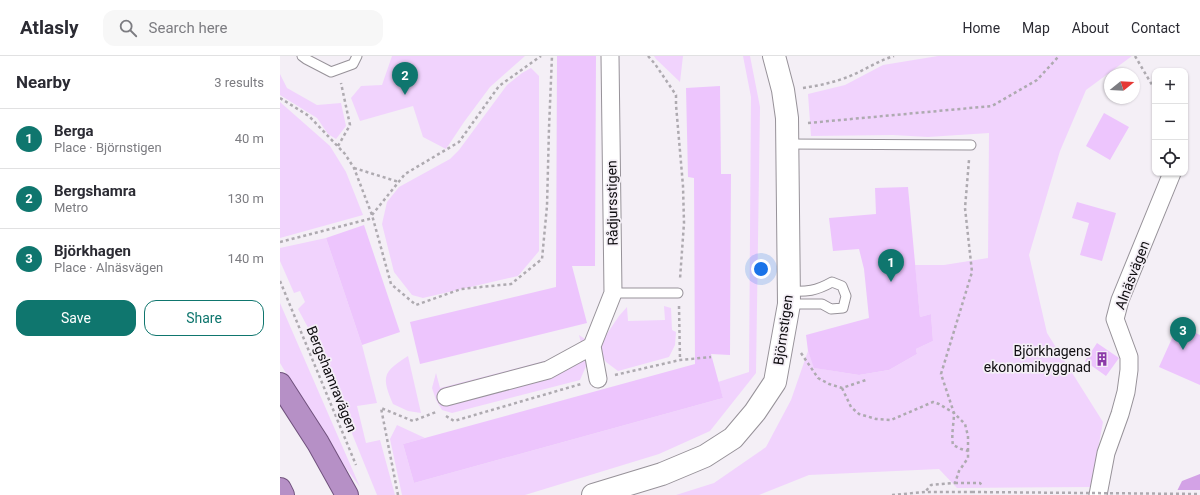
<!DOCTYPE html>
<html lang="en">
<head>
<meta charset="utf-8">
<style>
  :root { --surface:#fff; --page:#f7f7f7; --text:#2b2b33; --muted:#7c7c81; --line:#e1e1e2; --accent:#0f766e }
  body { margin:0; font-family:Roboto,sans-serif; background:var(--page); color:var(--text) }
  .controls { position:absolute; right:12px; top:12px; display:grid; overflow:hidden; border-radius:8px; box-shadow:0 1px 3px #0004 }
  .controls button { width:36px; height:36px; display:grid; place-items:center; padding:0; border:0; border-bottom:1px solid var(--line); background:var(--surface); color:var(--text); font:20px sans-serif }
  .compass { position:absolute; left:824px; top:12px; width:36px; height:36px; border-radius:50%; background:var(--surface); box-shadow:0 1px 3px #0004; rotate:72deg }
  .you { position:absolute; left:481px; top:213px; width:14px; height:14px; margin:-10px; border:3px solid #fff; border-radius:50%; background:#1a73e8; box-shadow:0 0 0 6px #1a73e833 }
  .badge { display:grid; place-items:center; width:26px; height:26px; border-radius:50%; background:var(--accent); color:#fff; font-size:13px; font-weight:700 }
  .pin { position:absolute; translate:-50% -33px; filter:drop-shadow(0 1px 2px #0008) }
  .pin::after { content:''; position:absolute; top:21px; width:14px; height:12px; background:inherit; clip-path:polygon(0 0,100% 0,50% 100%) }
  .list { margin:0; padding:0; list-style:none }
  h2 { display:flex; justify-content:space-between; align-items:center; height:52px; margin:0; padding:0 16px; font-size:17px }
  h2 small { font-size:13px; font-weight:400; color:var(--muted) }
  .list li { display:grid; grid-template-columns:26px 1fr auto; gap:12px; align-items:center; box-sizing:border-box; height:60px; padding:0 16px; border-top:1px solid var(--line) }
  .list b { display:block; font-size:15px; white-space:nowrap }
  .list p { margin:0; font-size:13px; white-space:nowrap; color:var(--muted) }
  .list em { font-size:13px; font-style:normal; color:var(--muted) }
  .actions { display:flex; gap:8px; padding:12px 16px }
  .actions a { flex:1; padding:9px 0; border:1px solid var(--accent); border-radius:12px; text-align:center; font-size:14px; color:var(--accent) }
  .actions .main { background:var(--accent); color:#fff }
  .icon { flex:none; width:22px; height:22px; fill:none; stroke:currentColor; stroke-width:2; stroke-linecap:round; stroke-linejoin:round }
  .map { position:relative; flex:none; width:920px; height:439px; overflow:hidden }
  header { display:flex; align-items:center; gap:24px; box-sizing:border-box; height:56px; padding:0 20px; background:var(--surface); border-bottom:1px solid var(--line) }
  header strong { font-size:19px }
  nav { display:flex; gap:22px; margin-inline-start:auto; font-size:14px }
  .search { width:280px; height:36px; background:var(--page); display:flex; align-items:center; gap:10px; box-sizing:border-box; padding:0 14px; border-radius:12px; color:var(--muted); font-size:15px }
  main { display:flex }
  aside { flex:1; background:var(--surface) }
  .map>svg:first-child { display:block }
  .green { fill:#f1d3fd }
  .water { fill:#d3a2e6 }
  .pier { fill:#f4eff6 }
  .building { fill:#edc5fd }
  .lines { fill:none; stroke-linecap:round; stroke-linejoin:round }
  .service-casing { stroke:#979299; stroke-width:11 }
  .minor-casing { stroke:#979299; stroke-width:19 }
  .tertiary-casing { stroke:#979299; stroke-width:24 }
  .trunk-casing { stroke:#70517d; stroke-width:24 }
  .path { stroke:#aeaab0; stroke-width:2.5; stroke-dasharray:3 3; stroke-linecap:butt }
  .service { stroke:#fff; stroke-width:9 }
  .minor { stroke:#fff; stroke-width:17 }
  .tertiary { stroke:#fff; stroke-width:22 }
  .trunk { stroke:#b690c6; stroke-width:22 }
  .path-bridge { stroke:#aeaab0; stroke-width:2.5; stroke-dasharray:3 3; stroke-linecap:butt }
  .labels { text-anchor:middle; stroke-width:3.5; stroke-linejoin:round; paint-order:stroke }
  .street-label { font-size:14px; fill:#0f0d10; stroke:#f4eff6 }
  .poi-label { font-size:14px; fill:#0f0d10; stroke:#f4eff6; text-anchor:end }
</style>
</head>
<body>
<header>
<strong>Atlasly</strong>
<div class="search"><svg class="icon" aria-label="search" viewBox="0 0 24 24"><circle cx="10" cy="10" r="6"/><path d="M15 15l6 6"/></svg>Search here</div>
<nav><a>Home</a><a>Map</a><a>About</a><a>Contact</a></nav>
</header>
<main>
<aside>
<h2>Nearby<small>3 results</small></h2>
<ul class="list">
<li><span class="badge">1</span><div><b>Berga</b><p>Place · Björnstigen</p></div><em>40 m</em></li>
<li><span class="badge">2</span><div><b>Bergshamra</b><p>Metro</p></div><em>130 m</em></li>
<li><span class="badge">3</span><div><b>Björkhagen</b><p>Place · Alnäsvägen</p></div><em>140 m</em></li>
</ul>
<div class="actions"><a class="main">Save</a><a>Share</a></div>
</aside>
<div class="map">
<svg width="920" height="439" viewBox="0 0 920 439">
  <rect width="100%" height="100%" fill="#f4eff6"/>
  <path class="green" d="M112,0H245L210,31L184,66L166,93L143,81L133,50L80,65L71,42L81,30L102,29Z
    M374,0H403L400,26L376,3Z
    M463,0H470L480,51L476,317L430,375L379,398L245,439H122L110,383L117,369L145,382L123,388L134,427L443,342L438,326L469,316L471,41Z
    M658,0H852L806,34L780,95L749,199L767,277L823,366L811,431L677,432L659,413L529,419L479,439H396L434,427L486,391L511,344L528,295L535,312L579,319L609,314L637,298L636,293L653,285L651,258L640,261L635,209H664L708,202L709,77L648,81L613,79L531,80L528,38L565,29L603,9Z
    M251,12L259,20V195L238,220L143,242L132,239L114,216L102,168L107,146L119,131L170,103L179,94L227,29L242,17Z
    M0,18L7,32L37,49L61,47L66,70L56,83L48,78L37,62L0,39Z
    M0,46L50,90L66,116L83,159L0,182Z
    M46,182L82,289L97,347L77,350L86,387L100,384L115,439H97L32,279L18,253L25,246L20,235L14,237L0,205V192Z
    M0,247L80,431L48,388L0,307Z
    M384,250L391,252L392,274L396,276L395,289L389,301L338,315L326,306L318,291L339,260L347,251L348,265L385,264Z
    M299,279L305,283L307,308L300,324L172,357L162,354L156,344L152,332L156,317L160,332L303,295Z
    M128,300L141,357L128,355L113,348C101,320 103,316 128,300Z"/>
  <path class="water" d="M920,418V439H895L902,425Z"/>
  <path class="pier" d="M895,434H920V439H893Z"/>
  <path class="building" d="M277,0H316L315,210H292L307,267L140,308L130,266L276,231Z
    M440,30L441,118H451L450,299L431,298L443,342L134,427L123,388L415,308L414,122L408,121L406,32Z
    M824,57L849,71L830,104L806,90Z
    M628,131L640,261L651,258L653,285L636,293L637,298L609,314L579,319L534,312L528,295L526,279L589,262L584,213L579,193L553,195L549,162L596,158L595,132Z
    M797,146L836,157L822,205L800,199L809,167L792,162Z
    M84,169L120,276L82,289L46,182Z
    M898,269L920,279V329L879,311Z
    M817,287L839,302L826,320L805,305Z"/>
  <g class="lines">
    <defs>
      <path id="service" d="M22,0L26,3L51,16L73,8L77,0
        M507,88L691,89
        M333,237H398
        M509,248H542L551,253L563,252L566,240L562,230L552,226C536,235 527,236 509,235"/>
      <path id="minor" d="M318,323L312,290L333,237L330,0
        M166,341L268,314L312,290
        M818,439L826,397L840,358L846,336L849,314V301L835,263L840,244L892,117"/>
      <path id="tertiary" d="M313,439L382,418L425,400L453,382L475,356L495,326L509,248L507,62L503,34L494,0"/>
      <path id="trunk" d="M0,328L38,387L67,439
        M0,433L3,439"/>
    </defs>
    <use href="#service" class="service-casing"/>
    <use href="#minor" class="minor-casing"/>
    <use href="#tertiary" class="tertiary-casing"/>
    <use href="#trunk" class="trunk-casing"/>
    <path class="path" d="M368,0L375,8L396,39V49L403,130L404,167L400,223
      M855,0L875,34
      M523,32C537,30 551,27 565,22C582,16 597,5 614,0
      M0,42L29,60L65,98L74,112L92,159L111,228L136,249L181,233L231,228L262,203L267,150L269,72L272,0
      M528,67L712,50L757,24L779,0
      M58,90L70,69L61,27
      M74,112L119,126
      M92,159L125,118L179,86L219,30L261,0
      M0,186L93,162
      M0,225L76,409
      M399,250L400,304
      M521,297L538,322L549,328L562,332L586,324
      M335,319L400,304L431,301
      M562,332L571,351L579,358L596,363L611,364L653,346L659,348L674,357C674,367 671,379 673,389L681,393L688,395V402L679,415L675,427L651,429L645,436
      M166,360L174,365L301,328
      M688,395V380L685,368L674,357L661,318L692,216L685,152L689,104
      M675,427H700L703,431
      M118,439L101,352L133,365L156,356
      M612,439L645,436H692"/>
    <use href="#service" class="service"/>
    <use href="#minor" class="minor"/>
    <use href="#tertiary" class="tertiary"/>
    <use href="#trunk" class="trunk"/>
    <path class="path-bridge" d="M692,436L920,438"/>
  </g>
  <defs>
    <symbol id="building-bare" viewBox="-9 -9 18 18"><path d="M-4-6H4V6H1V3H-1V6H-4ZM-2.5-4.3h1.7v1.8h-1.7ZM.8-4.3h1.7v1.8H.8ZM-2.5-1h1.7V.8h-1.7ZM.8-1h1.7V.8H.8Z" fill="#8b39a8" stroke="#f4eff6" stroke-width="2.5" paint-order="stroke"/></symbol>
  </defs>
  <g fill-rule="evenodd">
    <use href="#building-bare" x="812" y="293" width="20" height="20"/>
  </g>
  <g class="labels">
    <g class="street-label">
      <text transform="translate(332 147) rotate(-91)" y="5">Rådjursstigen</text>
      <text transform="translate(852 219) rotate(-69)" y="5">Alnäsvägen</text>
      <text transform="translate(503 274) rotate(-82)" y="5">Björnstigen</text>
      <text transform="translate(52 323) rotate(68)" y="5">Bergshamravägen</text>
    </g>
    <g class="poi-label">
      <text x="811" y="300">Björkhagens<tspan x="811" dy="16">ekonomibyggnad</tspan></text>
    </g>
  </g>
</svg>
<div class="controls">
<button>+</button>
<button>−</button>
<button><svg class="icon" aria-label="locate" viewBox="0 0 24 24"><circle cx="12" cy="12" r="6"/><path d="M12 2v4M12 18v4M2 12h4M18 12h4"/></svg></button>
</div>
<svg class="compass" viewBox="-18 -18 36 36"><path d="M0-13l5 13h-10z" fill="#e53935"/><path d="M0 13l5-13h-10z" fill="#7c7c81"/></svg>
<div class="you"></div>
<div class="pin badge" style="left:611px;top:226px">1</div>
<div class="pin badge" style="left:125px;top:39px">2</div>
<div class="pin badge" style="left:903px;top:294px">3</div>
</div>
</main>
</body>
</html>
